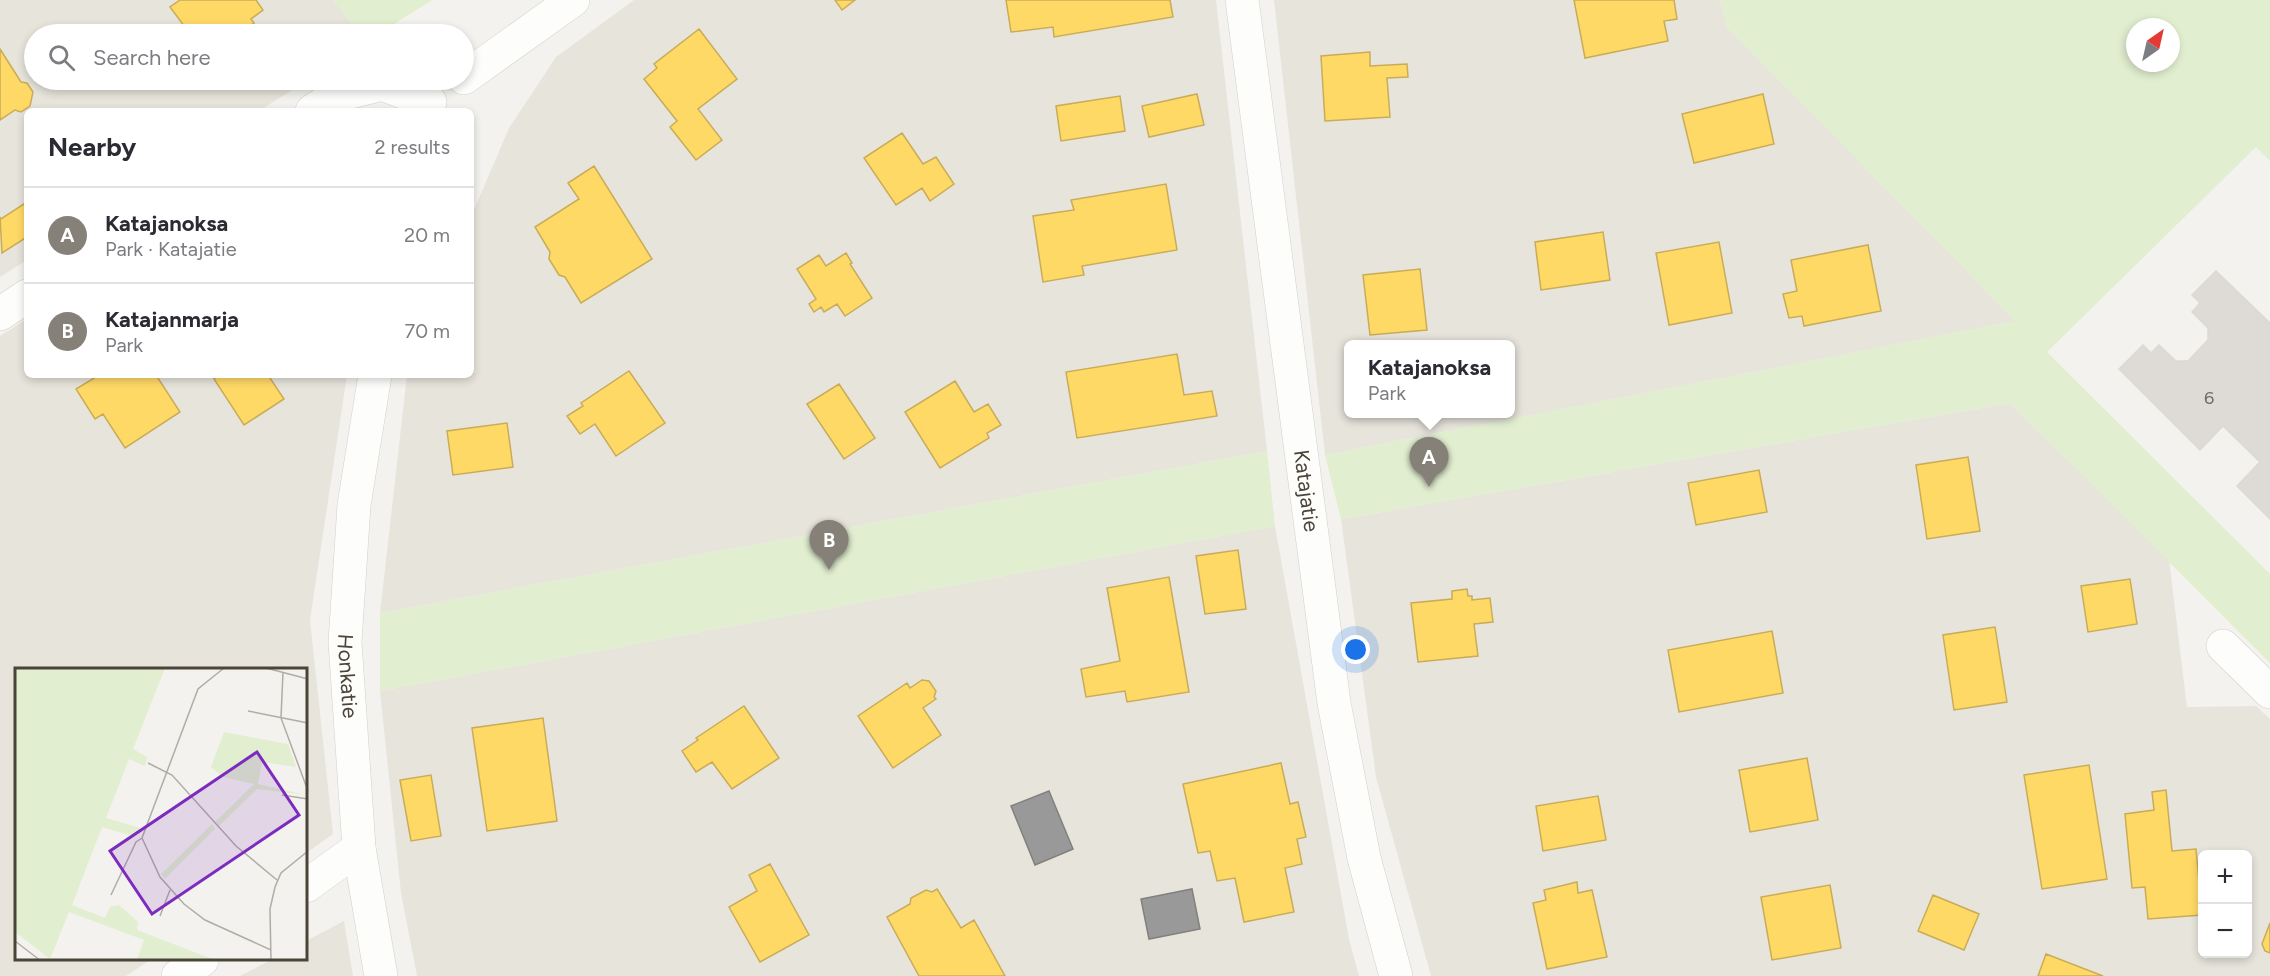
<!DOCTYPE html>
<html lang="en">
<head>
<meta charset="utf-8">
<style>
  :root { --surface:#fff; --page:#f2f2f3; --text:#2b2b33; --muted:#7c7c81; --line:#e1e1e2; --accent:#868178 }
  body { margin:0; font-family:Figtree,sans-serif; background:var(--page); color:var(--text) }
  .controls { position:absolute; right:18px; bottom:18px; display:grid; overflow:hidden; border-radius:9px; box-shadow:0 3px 9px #0003 }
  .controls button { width:54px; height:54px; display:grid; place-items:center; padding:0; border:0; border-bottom:2px solid var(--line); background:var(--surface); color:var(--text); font:30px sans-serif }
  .compass { position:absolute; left:2126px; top:18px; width:54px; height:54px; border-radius:50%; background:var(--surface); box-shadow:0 3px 9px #0003; rotate:34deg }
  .you { position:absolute; left:1356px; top:650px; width:21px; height:21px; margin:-15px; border:4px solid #fff; border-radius:50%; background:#1a73e8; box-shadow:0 0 0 9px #1a73e833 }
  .badge { display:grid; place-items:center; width:39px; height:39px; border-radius:50%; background:var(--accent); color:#fff; font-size:20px; font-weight:700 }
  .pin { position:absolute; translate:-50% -50px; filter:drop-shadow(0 2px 3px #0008) }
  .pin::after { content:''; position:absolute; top:32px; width:21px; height:18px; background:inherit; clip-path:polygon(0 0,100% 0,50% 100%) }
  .popup { position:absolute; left:1344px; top:340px; width:171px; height:78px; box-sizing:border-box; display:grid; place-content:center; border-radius:9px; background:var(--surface); filter:drop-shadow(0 2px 4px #0005); font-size:20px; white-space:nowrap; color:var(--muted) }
  .popup b { font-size:22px; color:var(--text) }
  .popup::after { content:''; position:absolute; left:50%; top:100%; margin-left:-12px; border:12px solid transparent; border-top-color:var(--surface) }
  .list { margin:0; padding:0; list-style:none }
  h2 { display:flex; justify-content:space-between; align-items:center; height:78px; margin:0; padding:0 24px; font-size:26px }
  h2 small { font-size:20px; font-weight:400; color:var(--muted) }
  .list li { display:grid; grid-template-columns:39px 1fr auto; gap:18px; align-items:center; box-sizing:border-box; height:96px; padding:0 24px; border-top:2px solid var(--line) }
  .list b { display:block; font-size:22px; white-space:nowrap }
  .list p { margin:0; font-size:20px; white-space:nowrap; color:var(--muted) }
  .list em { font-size:20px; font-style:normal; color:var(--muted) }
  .icon { flex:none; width:33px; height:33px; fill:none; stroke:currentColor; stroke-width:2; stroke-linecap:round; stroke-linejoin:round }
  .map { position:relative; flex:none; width:2270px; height:976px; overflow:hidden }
  .search { position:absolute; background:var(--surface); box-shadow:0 3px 9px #0003; left:24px; top:24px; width:450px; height:66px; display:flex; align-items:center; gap:15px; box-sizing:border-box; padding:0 21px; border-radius:33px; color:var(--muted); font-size:22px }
  .panel { position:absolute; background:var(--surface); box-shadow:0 3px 9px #0003; left:24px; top:108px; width:450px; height:270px; border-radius:9px }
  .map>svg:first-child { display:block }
  .residential { fill:#e7e4dc; fill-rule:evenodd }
  .green { fill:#e1eecf; fill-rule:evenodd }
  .homes { fill:#ffd966; stroke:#c9ac58; stroke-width:1.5 }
  .industry { fill:#999; stroke:#82807c; stroke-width:1.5 }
  .building { fill:#dedbd6; stroke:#dcd9d4; stroke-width:1.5 }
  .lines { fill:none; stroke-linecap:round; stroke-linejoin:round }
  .street-casing { stroke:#d2d0cb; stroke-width:34 }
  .street { stroke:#fdfdfc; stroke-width:33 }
  .labels { text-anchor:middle; stroke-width:6; stroke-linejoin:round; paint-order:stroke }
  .number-label { font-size:18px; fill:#706a61 }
  .street-label { font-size:21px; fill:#4b4439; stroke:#fff }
  .inset-road { fill:none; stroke:#b0aca6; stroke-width:1.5 }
  .view { fill:#7b2cbf; fill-opacity:0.15; stroke:#7b2cbf; stroke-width:3 }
  .inset-edge { fill:none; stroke:#4b4439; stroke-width:3 }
</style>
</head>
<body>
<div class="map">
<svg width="2270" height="976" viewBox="0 0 2270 976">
  <rect width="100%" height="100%" fill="#f4f2ee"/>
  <path class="residential" d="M0,0H333L361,34H34V80H308L259,111H27V260L0,277Z
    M634,0H1216L1267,451L380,613L407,375H471V217L509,128L556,57Z
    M1274,0H1720L1727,27L2016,321L1325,455ZM1348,344H1510V414H1348Z
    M27,319V375H347L310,620L333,834L306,853V670H16V960H150L126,976H0V336Z
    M2010,403L2169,560L2187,707L2256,706L2270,719V976H1431L1376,777L1341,519ZM2202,854H2248V954H2202Z
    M1275,526L1349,939L1359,976H417L401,893L380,691Z
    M344,921L353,976H240L271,960H306V941Z"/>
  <path class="green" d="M333,0H432L378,34H361Z
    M1720,0H2270V161L2256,147L2047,352L2270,574V663L2010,403L1341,519L1325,455L2015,321L1727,27ZM2135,27H2171V63H2135Z
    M1267,451L1275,526L380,691V613Z"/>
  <path class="homes" d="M180,0H256L263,10L251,19L254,23L238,34H190L170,7Z
    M835,0H855L842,10Z
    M1006,0H1170L1173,17L1054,37L1053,27L1011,32Z
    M1574,0H1674L1677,19L1664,21L1668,41L1585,58Z
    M699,29L737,79L698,109L722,140L696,160L670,127L677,121L644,79L657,68L654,64Z
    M0,49L21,82L27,83L33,92L30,106L21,112L15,110L0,120Z
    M1370,52V66L1407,64L1408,77L1387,78L1390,117L1325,121L1321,56Z
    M1197,94L1204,125L1149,137L1142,106Z
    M1763,94L1774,144L1694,163L1682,114Z
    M1120,96L1125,131L1061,141L1056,106Z
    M902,133L923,164L936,157L954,184L930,201L922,188L896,205L864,158Z
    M594,166L652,259L581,303L565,277L559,275L549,259L550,252L535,227L579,199L568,183Z
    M1166,184L1177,250L1082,266L1084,275L1043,282L1033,216L1074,210L1071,200Z
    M27,202V237L2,253L0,217L1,219Z
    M1603,232L1610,280L1541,290L1535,242Z
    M1719,242L1732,313L1669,325L1656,253Z
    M1868,245L1881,311L1804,326L1802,316L1789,318L1783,294L1797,291L1791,260Z
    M846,253L852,263L850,264L872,298L845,316L837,304L824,312L821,307L814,312L809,304L816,299L797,269L819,255L826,266Z
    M1420,269L1427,330L1370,335L1363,275Z
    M1177,354L1184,395L1212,391L1217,416L1077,438L1066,372Z
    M629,371L665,423L616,456L595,424L580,434L567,416L583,406L581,403Z
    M99,375H156L180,412L125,448L103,414L95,419L76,389Z
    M220,375H268L284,399L244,425L214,379Z
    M955,381L974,412L988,404L1001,425L987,433L989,438L940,468L905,412Z
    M839,384L875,438L844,459L807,404Z
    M507,423L513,467L453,475L447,431Z
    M1968,457L1980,531L1927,539L1916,465Z
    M1759,470L1767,512L1696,525L1688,483Z
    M1238,550L1246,609L1205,614L1196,556Z
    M1169,577L1189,692L1127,702L1125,691L1086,697L1081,669L1120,661L1107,588Z
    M2130,579L2137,624L2088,632L2081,586Z
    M1467,589L1468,596H1472V600L1490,598L1493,622L1474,624L1478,656L1418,662L1411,603L1452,599V591Z
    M1995,627L2007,702L1954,710L1943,635Z
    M1772,631L1783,693L1679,712L1668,650Z
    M922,680L929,681L936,691L934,697L936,699L923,708L941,735L893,768L858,716L907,683L910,688Z
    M744,706L779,758L732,789L712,762L696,772L682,751L698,740L696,738Z
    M543,718L557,821L487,831L472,728Z
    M1807,758L1818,820L1750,832L1739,770Z
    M1281,763L1290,804L1298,802L1306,837L1297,839L1302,864L1285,868L1294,912L1244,922L1235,878L1217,881L1210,851L1198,853L1183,784Z
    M2089,765L2107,879L2042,889L2024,775Z
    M431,775L441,836L411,841L400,780Z
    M2166,790L2172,851L2196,849L2202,915L2148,919L2145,887L2132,888L2125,814L2154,810L2152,792Z
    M1598,796L1606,840L1543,851L1536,806Z
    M770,864L809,935L760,962L729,907L757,891L749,875Z
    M1577,882L1578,893L1592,890L1607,957L1547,969L1533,903L1546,900L1544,890Z
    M1830,885L1841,948L1772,960L1761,897Z
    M937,889L961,928L974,920L1005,976H919L887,917L910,904L911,898L926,890L932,892Z
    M1933,895L1979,914L1964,950L1918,931Z
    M2270,923V953L2265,951L2262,944Z
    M2046,954L2103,976H2038Z"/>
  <path class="industry" d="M1049,791L1073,849L1035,865L1011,806Z
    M1192,889L1200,929L1149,939L1141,899Z"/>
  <path class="building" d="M2216,271L2270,323V519L2237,486L2260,462L2223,426L2200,450L2119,369L2143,345L2151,353L2159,345L2176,361H2188L2208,340V328L2192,312L2200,303L2192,295Z"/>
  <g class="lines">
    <defs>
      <g id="street">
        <path id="s1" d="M1242,0L1334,703L1364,858L1396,976"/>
        <path d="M464,78L573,0"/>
        <path d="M312,111L335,96L382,84L430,102"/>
        <path d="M0,314L27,296"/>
        <path id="s2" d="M375,375L354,505L345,642L359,848L381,976"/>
        <path d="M2223,646L2270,692"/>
        <path d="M306,886L359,848"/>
        <path d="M178,976L202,960"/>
      </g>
    </defs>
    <use href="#street" class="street-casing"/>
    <use href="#street" class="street"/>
  </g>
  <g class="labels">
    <g class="number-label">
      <text x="2209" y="404">6</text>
    </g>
    <g class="street-label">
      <text dy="7" stroke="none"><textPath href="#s1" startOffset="495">Katajatie</textPath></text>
      <text dy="7" stroke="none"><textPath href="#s2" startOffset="303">Honkatie</textPath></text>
    </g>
  </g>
  <g transform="translate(15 668)">
    <rect width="292" height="292" fill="#f4f2ee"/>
    <path d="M0,0H150L118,81L132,89L130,98L114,91L91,150L125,160L120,169L87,159L57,237L90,250L95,239L104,237L123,254L122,262L200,292H122L129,272L54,244L35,291L0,264ZM209,64L273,76L281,99L247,94L243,116L291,127L242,121L204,158L200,154L239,116L208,109L196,99ZM197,156L200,161L150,211L146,206Z" fill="#e1eecf"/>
    <path class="inset-road" d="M209,0L183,21L127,170L145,209L169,236L190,252L256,282M251,0L293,11M268,4L266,50L293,123M233,43L293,55M133,95L157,107L221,178L262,212M267,127L293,131M96,227L121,174L127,170M145,248L155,222M0,273L26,293M256,293L255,241L260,219L266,205L293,183"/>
    <path class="view" d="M242,84L284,147L137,246L95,183Z"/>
    <rect width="292" height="292" class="inset-edge"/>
  </g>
</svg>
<div class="controls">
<button>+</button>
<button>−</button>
</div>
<svg class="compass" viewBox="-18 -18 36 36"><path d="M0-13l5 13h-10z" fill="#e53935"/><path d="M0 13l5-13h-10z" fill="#7c7c81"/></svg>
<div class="you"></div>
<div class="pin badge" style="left:1429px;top:487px">A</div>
<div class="popup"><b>Katajanoksa</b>Park</div>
<div class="pin badge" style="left:829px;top:570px">B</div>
<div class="search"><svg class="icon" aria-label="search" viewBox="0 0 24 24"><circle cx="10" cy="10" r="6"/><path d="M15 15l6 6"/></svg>Search here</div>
<section class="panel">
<h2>Nearby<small>2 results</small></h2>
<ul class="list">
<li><span class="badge">A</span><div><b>Katajanoksa</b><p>Park · Katajatie</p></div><em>20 m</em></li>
<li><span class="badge">B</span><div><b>Katajanmarja</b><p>Park</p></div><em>70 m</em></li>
</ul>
</section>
</div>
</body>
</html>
